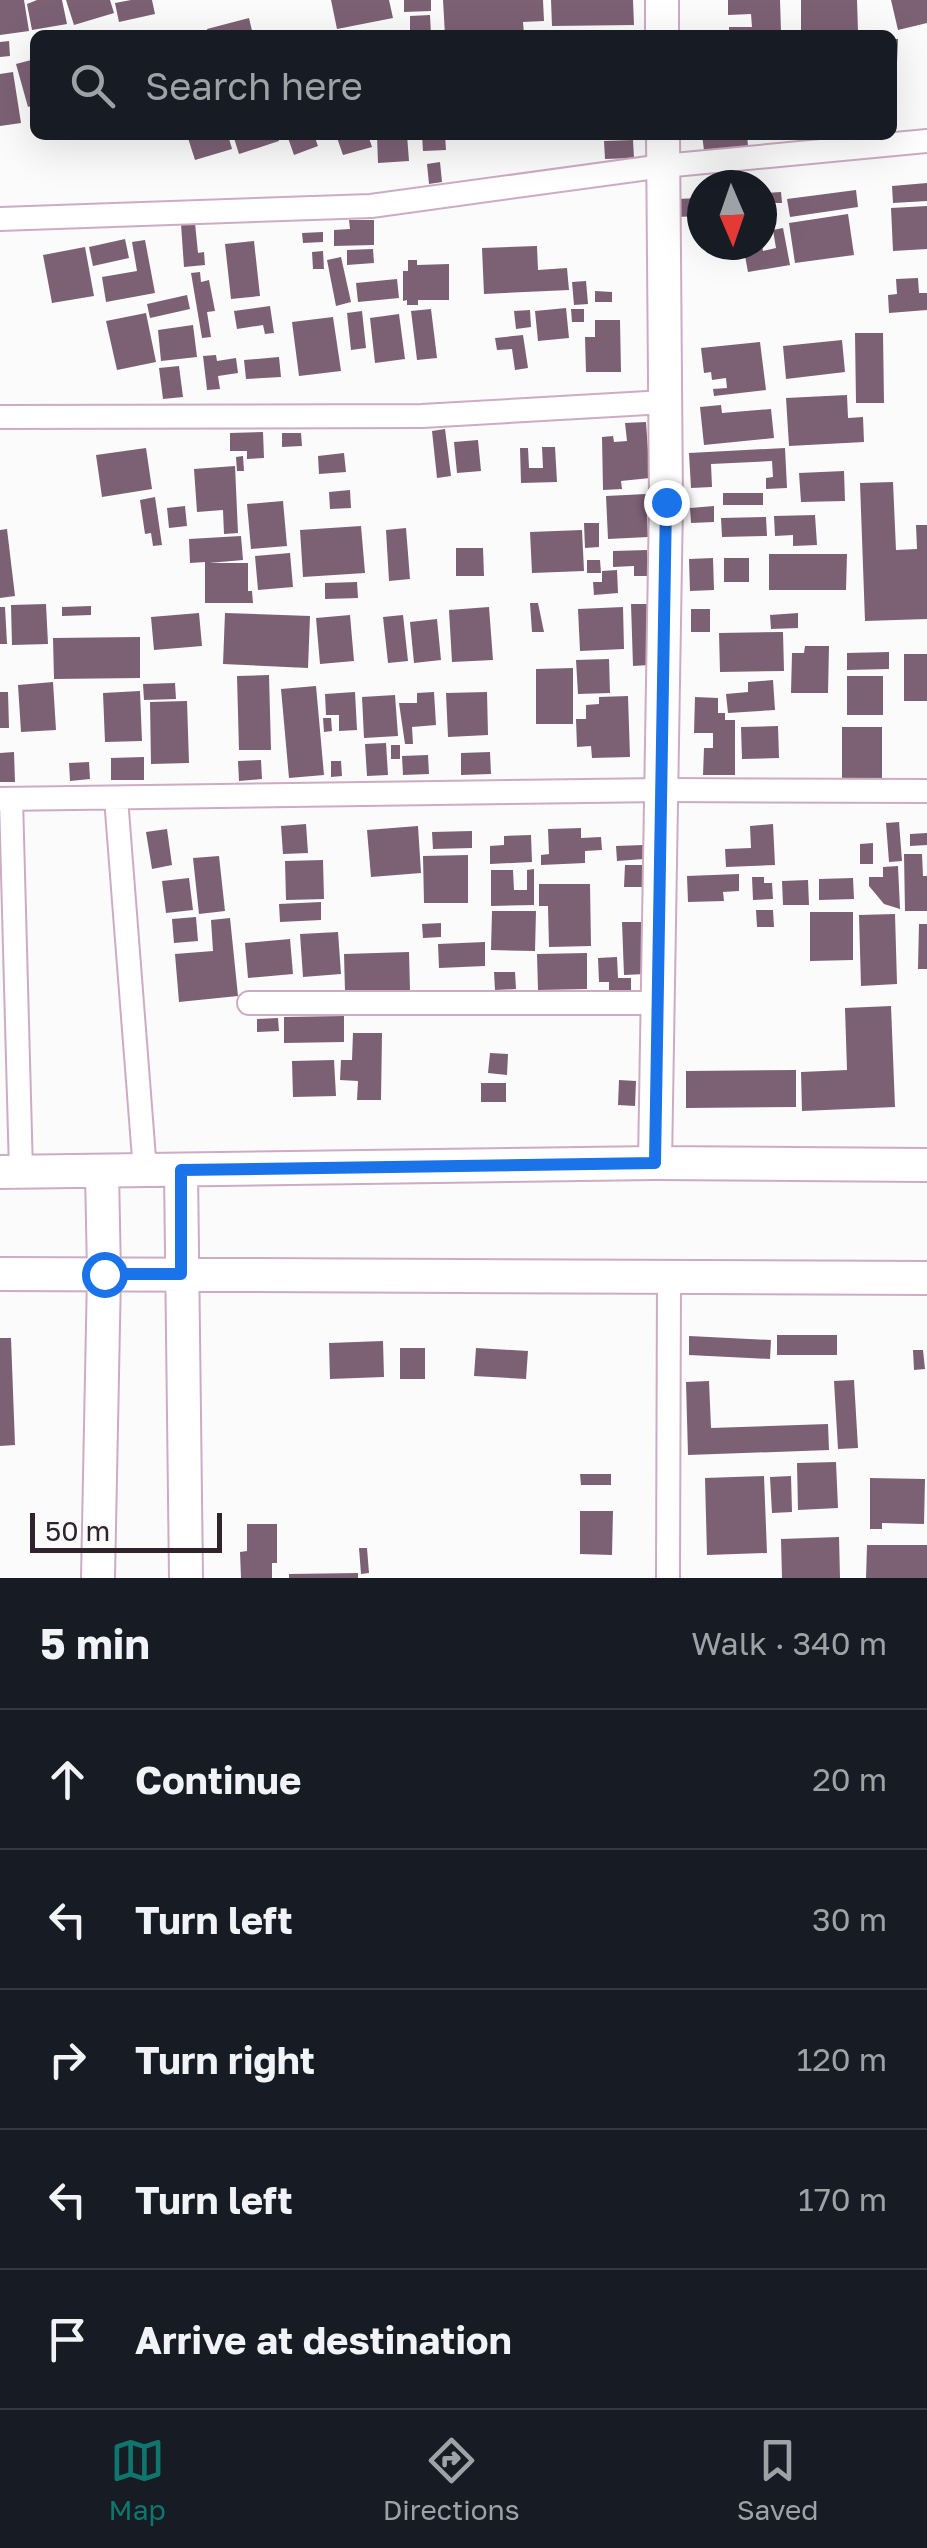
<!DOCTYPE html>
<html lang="en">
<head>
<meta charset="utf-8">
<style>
  :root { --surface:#171b24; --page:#242831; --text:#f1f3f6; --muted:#9ea1a6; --line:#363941; --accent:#0f766e }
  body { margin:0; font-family:"Golos Text",sans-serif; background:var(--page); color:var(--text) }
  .compass { position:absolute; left:687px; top:170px; width:90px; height:90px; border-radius:50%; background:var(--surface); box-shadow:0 10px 40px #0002; rotate:178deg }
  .scale { position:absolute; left:30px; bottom:25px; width:192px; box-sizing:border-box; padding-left:10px; border:5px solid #30242c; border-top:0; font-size:28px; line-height:35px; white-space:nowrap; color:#30242c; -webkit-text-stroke:8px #fbfbfb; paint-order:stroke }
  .stop { position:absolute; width:30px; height:30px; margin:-22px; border:8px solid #1a73e8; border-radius:50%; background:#fff }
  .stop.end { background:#1a73e8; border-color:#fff; box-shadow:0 2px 10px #0008 }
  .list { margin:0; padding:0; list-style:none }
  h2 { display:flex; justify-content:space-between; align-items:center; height:130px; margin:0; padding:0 40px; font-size:42px }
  h2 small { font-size:32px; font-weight:400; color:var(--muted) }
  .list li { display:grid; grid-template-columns:65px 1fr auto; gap:30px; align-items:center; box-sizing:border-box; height:140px; padding:0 40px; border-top:2px solid var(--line) }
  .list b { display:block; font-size:38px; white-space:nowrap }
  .list em { font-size:32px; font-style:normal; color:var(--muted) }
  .icon { flex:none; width:55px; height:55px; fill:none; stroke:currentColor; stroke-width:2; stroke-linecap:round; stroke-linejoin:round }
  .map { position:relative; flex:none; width:927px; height:1578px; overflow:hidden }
  .search { position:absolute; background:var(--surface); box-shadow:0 10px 40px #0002; left:30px; right:30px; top:30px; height:110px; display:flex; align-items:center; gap:25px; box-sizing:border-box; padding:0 35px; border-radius:15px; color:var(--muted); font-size:38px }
  .sheet { height:830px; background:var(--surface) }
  nav { display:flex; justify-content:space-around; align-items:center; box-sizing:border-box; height:140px; border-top:2px solid var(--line); background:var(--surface); font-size:28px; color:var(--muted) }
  nav a { display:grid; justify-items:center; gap:5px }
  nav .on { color:var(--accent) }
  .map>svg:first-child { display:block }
  .building { fill:#7c6074 }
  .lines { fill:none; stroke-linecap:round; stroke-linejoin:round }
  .street-casing { stroke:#cdacc3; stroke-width:26 }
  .secondary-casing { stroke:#cdacc3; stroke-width:36 }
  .street { stroke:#fff; stroke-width:22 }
  .secondary { stroke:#fff; stroke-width:32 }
  .route { stroke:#1a73e8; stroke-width:12 }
</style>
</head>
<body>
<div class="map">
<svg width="927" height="1578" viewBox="0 0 927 1578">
  <rect width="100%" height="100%" fill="#fbfbfb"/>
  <path class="building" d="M0,0H24L29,31L0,35Z
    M37,0H62L67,24L32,30L27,4Z
    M66,0H110L114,13L74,25Z
    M131,0H152L155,14L119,22L115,3Z
    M331,0H389L393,18L337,29Z
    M404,0H431V11L404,12Z
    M443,0H543L544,21L523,22L524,34L445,35Z
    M551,0H633L634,25L552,26Z
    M728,0H780L781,32L729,34V27H752L751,14L728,15Z
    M801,0H857L858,32L801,33Z
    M891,0H927V23L898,30Z
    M430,15L431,35H410V16Z
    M249,18L253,35H208L207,29Z
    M892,39H898L896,86H892Z
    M9,41L10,56L0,57V42Z
    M35,59V105L28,107L16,64Z
    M13,72L21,123L0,126V74Z
    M187,135H228L232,149L195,160Z
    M233,135H277L279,141L239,154Z
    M287,135H314L318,146L294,155Z
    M336,135H368L372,147L343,155Z
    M377,135H407L409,161L378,163Z
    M422,135H445L446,150L423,151Z
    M458,135H479V139L458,140Z
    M702,135H747L748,146L704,150Z
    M633,140L634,158L605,159L604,141Z
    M440,162L442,182L429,184L427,164Z
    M927,183V201L893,203L892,186Z
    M856,190L858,207L790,217L787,199Z
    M781,192L782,203H767L766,193Z
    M701,198L702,216L677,217L676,199Z
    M927,206V249L893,251L891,208Z
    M848,214L854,255L795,263L789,223Z
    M349,220H374V245L334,246V230L350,229Z
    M195,223L198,253L204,252L205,265L184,267L181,224Z
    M783,228L790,265L748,272L743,245H762L763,251L776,248L773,230Z
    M323,232V242L303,243L302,233Z
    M125,239L129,258L93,266L89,247Z
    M145,240L155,293L106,302L102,277L137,271L132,242Z
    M254,241L260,296L231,299L225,244Z
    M537,246L538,270L567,268L569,290L484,294L482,248Z
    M85,247L94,296L52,303L43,255Z
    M373,249L374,263L347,265V250Z
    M323,251L324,269H313L312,252Z
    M341,257L351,302L336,306L327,260Z
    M408,260H417V265L449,264V300H418V305H407V300L403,301V271H408Z
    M200,272L201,282L209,280L215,311L207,312L211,337L202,338L191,273Z
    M918,278L919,293H927V310L889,313L888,295L897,294L896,279Z
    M397,279L399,298L358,302L356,283Z
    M586,281L588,304L574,305L572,282Z
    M595,291L612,292V302H595Z
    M187,295L190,309L150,318L147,304Z
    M270,306L274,333L265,334L263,325L237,329L234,311Z
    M566,308L569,338L538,341L535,311Z
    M431,309L437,358L417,360L411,311Z
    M571,309H584V322H572Z
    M530,310L531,327L516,329L514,311Z
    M362,311L366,348L351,350L347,313Z
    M146,313L156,362L117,370L106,321Z
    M399,314L405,359L375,363L370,318Z
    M333,317L341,371L299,376L292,322Z
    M595,320H620L621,372H586L585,337H595Z
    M193,325L197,357L161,361L158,330Z
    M855,333H883L884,403H856Z
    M523,335L528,368L515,370L512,349L497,350L495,338Z
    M842,340L845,372L786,379L783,346Z
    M760,342L766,390L714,396L713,389L727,388L726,378L712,380L711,372L704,373L701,348Z
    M216,355L217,361L236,358L238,373L218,376L220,389L207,390L203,356Z
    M279,357L281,377L246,379L244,360Z
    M179,366L183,397L163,399L159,368Z
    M847,395L848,418L863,417L864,442L789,446L786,398Z
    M721,405L722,413L771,409L774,438L704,445L700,407Z
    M646,422L650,478L621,481L622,489L603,490L602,437L613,436L614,442L627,441L625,423Z
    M445,429L451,476L437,478L432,431Z
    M263,432L264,458L247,459V451H230V433Z
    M282,433H301L302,446L282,447Z
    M478,440L481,471L457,473L454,442Z
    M542,447H555L557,482L521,483L520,448H528L529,468H543Z
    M146,448L152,489L102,497L96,455Z
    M785,448L787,488L766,489V478L773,477L772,461L711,464L712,487L691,488L689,453Z
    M344,453L346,472L319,474L318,456Z
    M243,456L244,471H237L236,457Z
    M235,466L238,533L224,534L223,510L197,512L194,469Z
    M844,471L845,501L801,502L799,473Z
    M893,482L896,550L917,549L916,525H927V619L865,621L860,483Z
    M350,490L351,508L330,509L329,492Z
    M723,493H763V505H723Z
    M646,494L648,537L608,539L606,496Z
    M155,497L162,545L153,546L151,533L145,534L140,500Z
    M283,501L287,546L251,549L247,504Z
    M185,506L187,526L169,528L167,508Z
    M714,506V522L691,523L690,508Z
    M815,515L817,545L793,546V535L775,536L774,516Z
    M766,517L767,536L722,537L721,518Z
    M584,523H599V547L585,548Z
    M361,526L365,573L303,577L300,530Z
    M406,528L410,579L389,581L386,530Z
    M7,529L15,596L0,598V530Z
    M582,530L584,571L532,573L530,532Z
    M241,536L243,560L209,563H248V591H252L253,603H205V562L190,563L189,539Z
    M456,548H483L484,576H456Z
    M647,550L648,576H634V566L613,567V551Z
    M290,553L293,587L258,590L255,556Z
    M769,554H847L846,590H769Z
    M713,558L714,590L690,591L689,559Z
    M724,558H749V582H724Z
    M587,560H600L601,573H587Z
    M617,570L618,593L594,595L593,582H602V571Z
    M357,582L358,598L325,599V583Z
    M530,603H538L544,632H532Z
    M46,604L48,644L12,645L11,605Z
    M631,604H648L649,665L633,666Z
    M91,606V615L62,616V607Z
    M0,607H5L7,644H0Z
    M489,607L493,660L452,662L449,610Z
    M623,607L624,649L580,651L578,609Z
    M691,609H710V632H691Z
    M199,613L202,646L154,650L151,617Z
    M225,613L310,616L308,668L223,664Z
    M798,613V628L771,629L770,615Z
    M350,615L354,661L320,664L316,618Z
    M403,615L408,661L388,663L383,617Z
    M437,619L441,660L414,663L410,622Z
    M783,632L784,671L720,672L719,633Z
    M140,637V678L54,679L53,638Z
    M805,646H829L828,693H791L792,653H804Z
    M889,652V669L847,670V653Z
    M904,654H927V701H904Z
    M609,659L610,693L578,694L576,660Z
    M573,668V724H536V669Z
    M269,675L271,750H239L237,676Z
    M847,676H883V715H847Z
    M773,680L775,710L728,713L726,694L748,692V682Z
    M53,682L56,730L21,732L18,685Z
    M175,683L176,699L144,700L143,684Z
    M316,686L324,775L289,778L281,689Z
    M140,691L142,741L105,742L103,693Z
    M0,692H8L9,728H0Z
    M355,692L357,730L339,731V715H326L325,694Z
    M434,692L436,725L412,727L413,744H405L399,703H417V693Z
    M487,692L488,735L448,737L446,693Z
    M395,695L398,736L364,738L362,697Z
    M628,696L630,757L592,758L591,746L577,747L576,719H586V705L599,704V697Z
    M695,697L718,698V713H725V720H735V775H703L704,748H713V733H694Z
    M187,701L189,763L151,764L150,702Z
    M323,718H331L332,731L324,732Z
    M778,726L779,758L742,759L741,727Z
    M842,727H882V781H842Z
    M386,743L388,775L367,776L365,744Z
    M391,745H400V759H391Z
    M14,752L15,782H0V753Z
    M490,752L491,774L461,775V753Z
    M428,755L429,774L403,775L402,756Z
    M144,757V780H111V758Z
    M261,760L262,779L239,781L238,761Z
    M331,761H341L342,776L331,777Z
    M89,762L90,779L70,781L69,763Z
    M899,822L902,861L889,862L886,823Z
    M306,824L308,853L283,854L281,826Z
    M773,824L775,865L726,867L725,849L751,848L750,826Z
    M418,826L421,873L371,877L367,830Z
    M581,828V838L601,837L602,850L585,851V863L541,865V855L549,854L548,829Z
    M167,829L172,865L152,869L146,832Z
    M472,831V848L433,849L432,832Z
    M927,833V845L910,846V834Z
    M531,835L532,862L490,864V846L504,845V836Z
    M873,843V864H860V844Z
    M643,845L644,859L617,861L616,846Z
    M904,854H922L923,876H927V911H905Z
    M468,855V903H424L423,856Z
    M219,856L225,911L199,914L193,858Z
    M323,860L324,899L286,900L285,861Z
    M625,865H643V887H624Z
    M898,866L900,909L884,904L869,886V877H883V867Z
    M534,869V905L491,906V870H513L514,890H527V870Z
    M739,874V891L723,892L724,901L688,902L687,876Z
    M752,877H764V883H772L773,899L753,900Z
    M189,878L193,910L166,913L162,881Z
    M853,878L854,899L819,900V879Z
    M808,880L809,905H783L782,881Z
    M539,884H590L591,946L549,947L548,906H539Z
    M321,902V920L280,922L279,904Z
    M756,910H773L774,927H757Z
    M492,911H536L535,951L491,950Z
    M810,912H853V960L810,961Z
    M895,914L897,984L861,986L859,915Z
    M196,917L198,941L174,943L172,919Z
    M230,918L238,996L179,1002L175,954L213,951L211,920Z
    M622,922H644L646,974L624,975Z
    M441,923V937L423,938L422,924Z
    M919,924H927V969H918Z
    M338,932L341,974L303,977L300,934Z
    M290,939L293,974L248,978L245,943Z
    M485,942V966L439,968L438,944Z
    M409,952L410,990L345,991L344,954Z
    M587,953V989L538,990L537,954Z
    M617,957L618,978H631V991L609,992V982H599L598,958Z
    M494,972H515L516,989L495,990Z
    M891,1006L895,1107L802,1111L801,1072L847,1070L845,1008Z
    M344,1016V1042L284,1043V1017Z
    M278,1018L279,1031L257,1032V1019Z
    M353,1033H382L381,1100H357L358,1081L340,1080L341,1060H352Z
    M490,1053L508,1054L507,1075L488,1073Z
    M334,1060L336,1096L293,1097L292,1061Z
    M796,1070V1107L686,1108V1071Z
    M619,1080L636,1081L635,1106L618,1105Z
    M481,1083H506V1102H481Z
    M777,1335H837V1355H777Z
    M689,1336L771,1340L770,1359L689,1355Z
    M0,1338H11L15,1445L0,1446Z
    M383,1341L384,1377L330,1379L329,1343Z
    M400,1348H425V1379H400Z
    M476,1348L528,1351L526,1379L474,1376Z
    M913,1350H923L925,1369L914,1370Z
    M854,1380L858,1448L838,1449L834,1381Z
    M709,1381L711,1428L828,1424L829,1450L688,1455L686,1382Z
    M836,1462L838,1508L798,1510L797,1463Z
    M580,1474H611V1485H581Z
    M764,1476L767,1553L707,1555L705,1478Z
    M791,1476L792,1512L772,1513L770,1477Z
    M870,1478L925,1479L924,1524L882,1523V1529H870Z
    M580,1511H613L612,1555L580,1554Z
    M247,1524H277V1563H272V1578H241L240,1552L247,1551Z
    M839,1537L840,1578H782L781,1539Z
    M867,1545H927V1578H866Z
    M359,1548H367L369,1573L361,1574Z
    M358,1573V1578H289V1574Z"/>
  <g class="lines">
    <defs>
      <path id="street" d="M0,219L371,206L663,166L927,141
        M0,417L422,416L665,402
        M116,798L145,1171
        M0,799L662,790L927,791
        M11,799L21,1172
        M249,1003H658
        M668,1578L669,1277"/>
      <path id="secondary" d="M662,0V35
        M655,1163L666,502L663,135
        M181,1170L186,1578
        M0,1172L655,1163L927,1165
        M0,1274L927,1278
        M98,1578L104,1274L102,1172"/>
    </defs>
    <use href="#street" class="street-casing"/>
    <use href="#secondary" class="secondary-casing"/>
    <use href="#street" class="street"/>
    <use href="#secondary" class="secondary"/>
  </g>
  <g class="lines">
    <path class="route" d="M104,1274H181V1170L655,1163L666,502"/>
  </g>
</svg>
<svg class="compass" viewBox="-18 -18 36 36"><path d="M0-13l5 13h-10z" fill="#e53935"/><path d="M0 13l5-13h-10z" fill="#9ea1a6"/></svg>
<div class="scale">50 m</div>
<div class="stop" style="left:104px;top:1274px"></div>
<div class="stop end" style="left:666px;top:502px"></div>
<div class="search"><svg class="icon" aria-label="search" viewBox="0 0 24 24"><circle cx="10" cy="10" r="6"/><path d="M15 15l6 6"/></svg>Search here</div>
</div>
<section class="sheet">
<h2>5 min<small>Walk · 340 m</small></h2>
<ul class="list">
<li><svg class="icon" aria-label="ahead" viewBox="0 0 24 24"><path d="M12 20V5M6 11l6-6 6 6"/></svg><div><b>Continue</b></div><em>20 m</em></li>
<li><svg class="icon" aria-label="left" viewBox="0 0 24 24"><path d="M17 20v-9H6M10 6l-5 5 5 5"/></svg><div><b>Turn left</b></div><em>30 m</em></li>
<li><svg class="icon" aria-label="right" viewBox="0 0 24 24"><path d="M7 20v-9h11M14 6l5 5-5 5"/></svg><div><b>Turn right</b></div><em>120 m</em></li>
<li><svg class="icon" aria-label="left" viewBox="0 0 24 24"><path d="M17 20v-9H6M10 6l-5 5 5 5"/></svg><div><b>Turn left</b></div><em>170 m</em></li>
<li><svg class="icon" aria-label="arrive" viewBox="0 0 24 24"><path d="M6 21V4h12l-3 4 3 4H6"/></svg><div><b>Arrive at destination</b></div></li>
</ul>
</section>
<nav>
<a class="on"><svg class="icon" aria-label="map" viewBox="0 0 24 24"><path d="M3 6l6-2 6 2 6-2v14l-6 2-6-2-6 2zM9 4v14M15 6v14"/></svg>Map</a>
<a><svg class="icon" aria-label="directions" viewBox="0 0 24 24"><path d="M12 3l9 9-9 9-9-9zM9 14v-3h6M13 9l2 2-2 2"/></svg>Directions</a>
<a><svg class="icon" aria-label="saved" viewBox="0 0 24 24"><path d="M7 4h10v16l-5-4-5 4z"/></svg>Saved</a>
</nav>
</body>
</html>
